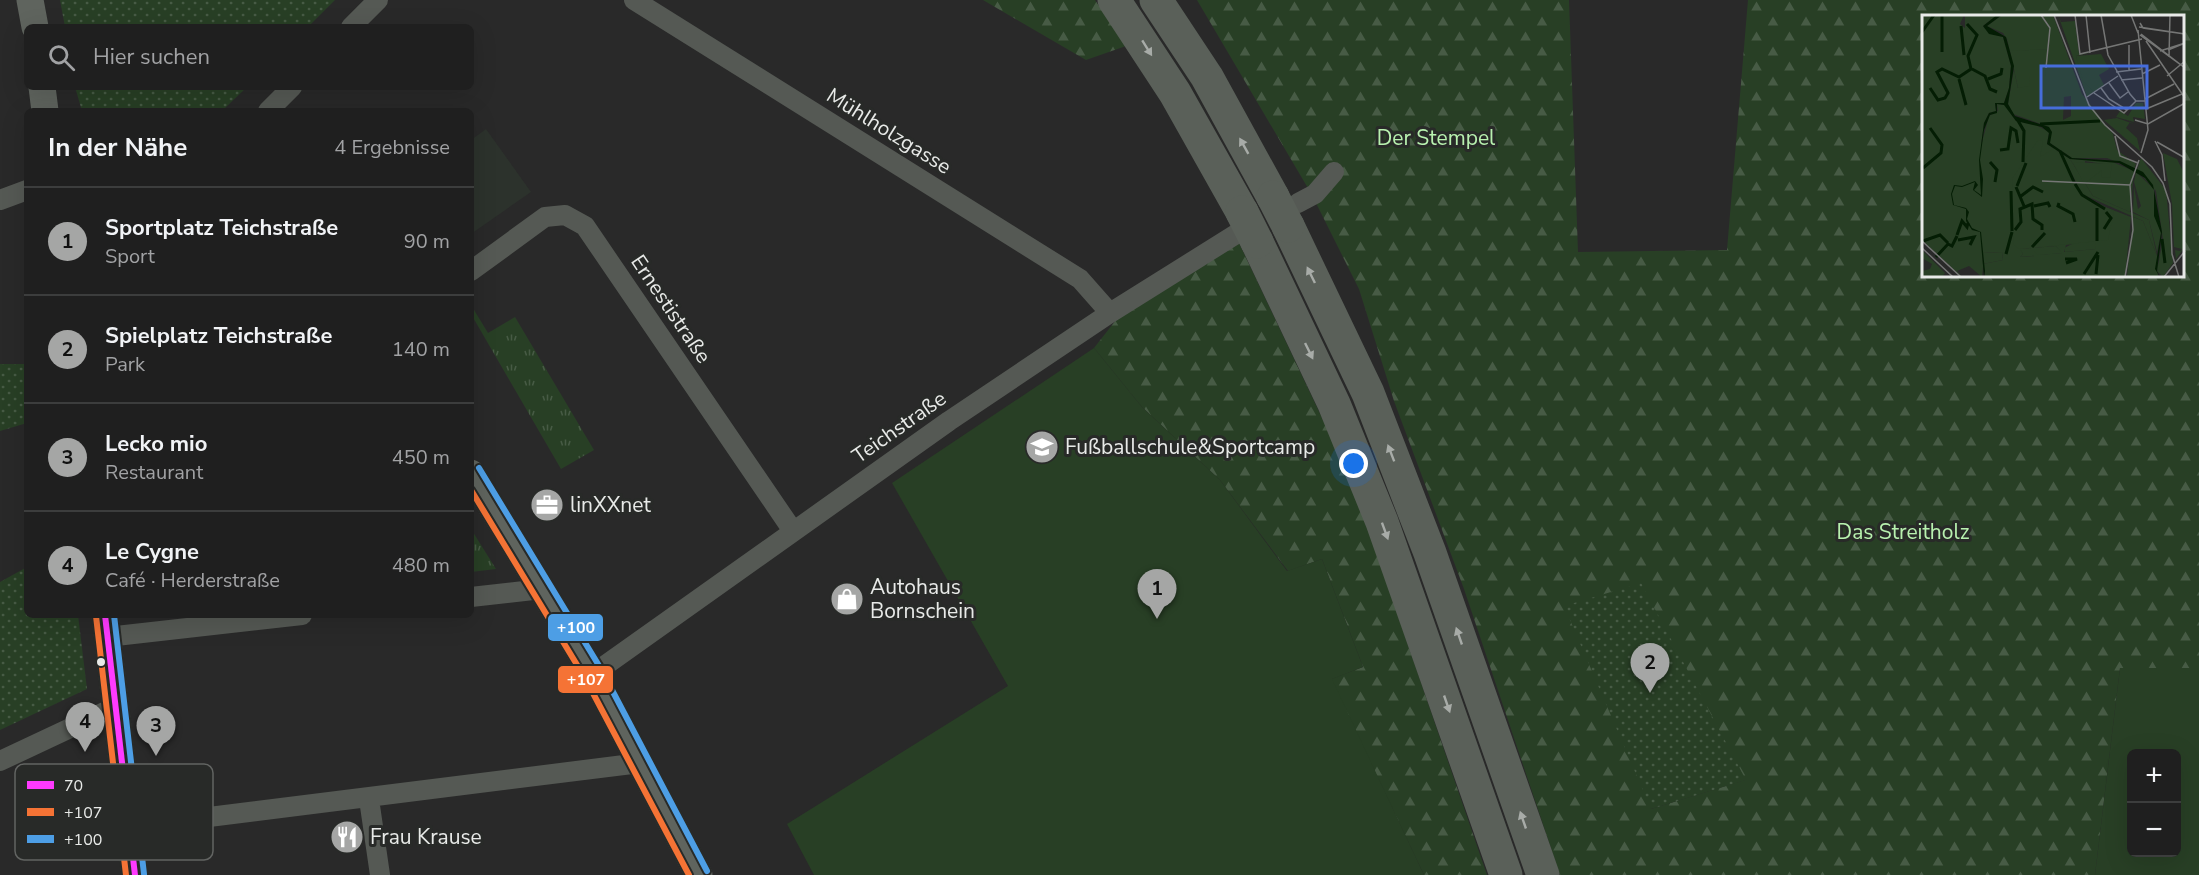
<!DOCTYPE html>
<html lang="de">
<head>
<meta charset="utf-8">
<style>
  :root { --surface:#1f1f1f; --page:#2c2c2c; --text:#f1f3f6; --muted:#a1a2a4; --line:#3c3d3d; --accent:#a5a6a5 }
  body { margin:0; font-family:"Nunito Sans",sans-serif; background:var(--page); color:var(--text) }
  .controls { position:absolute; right:18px; bottom:18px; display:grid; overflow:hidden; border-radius:9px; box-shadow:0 6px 24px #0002 }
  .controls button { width:54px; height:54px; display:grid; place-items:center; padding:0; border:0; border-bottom:2px solid var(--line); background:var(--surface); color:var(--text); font:30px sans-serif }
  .you { position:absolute; left:1354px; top:464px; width:21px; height:21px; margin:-15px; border:4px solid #fff; border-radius:50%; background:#1a73e8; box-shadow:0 0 0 9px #1a73e833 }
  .badge { display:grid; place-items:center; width:39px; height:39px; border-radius:50%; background:var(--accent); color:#111; font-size:20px; font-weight:700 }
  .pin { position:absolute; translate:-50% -50px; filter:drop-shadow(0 2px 3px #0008) }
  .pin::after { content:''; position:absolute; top:32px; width:21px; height:18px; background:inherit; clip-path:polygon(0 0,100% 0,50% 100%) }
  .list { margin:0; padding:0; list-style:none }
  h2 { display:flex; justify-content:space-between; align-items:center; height:78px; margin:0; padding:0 24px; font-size:26px }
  h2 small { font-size:20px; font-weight:400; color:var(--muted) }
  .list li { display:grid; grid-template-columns:39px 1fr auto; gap:18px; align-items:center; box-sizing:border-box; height:108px; padding:0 24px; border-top:2px solid var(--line) }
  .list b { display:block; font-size:22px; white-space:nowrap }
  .list p { margin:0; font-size:20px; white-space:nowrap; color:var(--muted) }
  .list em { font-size:20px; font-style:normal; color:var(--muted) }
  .icon { flex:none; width:33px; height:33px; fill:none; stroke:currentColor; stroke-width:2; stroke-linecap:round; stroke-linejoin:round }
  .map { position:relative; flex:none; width:2199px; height:875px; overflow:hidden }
  .search { position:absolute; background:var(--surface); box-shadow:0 6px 24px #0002; left:24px; top:24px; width:450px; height:66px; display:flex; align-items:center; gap:15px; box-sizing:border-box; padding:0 21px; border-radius:9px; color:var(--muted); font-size:22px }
  .panel { position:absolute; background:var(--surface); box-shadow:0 6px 24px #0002; left:24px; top:108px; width:450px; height:510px; border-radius:9px }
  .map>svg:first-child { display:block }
  .built { fill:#2c322c }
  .grass { fill:url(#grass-tufts) }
  .forest { fill:url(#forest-firs); fill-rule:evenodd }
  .park { fill:url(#park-dots) }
  .pitch { fill:#283f25; fill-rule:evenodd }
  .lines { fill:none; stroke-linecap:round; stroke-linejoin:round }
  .street { stroke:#555954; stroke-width:20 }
  .secondary { stroke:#5f645e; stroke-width:27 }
  .highway { stroke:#5a6059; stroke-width:33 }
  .highway-bridge { stroke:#5a6059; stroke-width:33 }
  .bus-1-casing { stroke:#282a28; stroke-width:10 }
  .bus-2-casing { stroke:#282a28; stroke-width:10 }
  .bus-3-casing { stroke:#282a28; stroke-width:10 }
  .bus-1 { stroke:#ff3aff; stroke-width:6 }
  .bus-2 { stroke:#f57335; stroke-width:6 }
  .bus-3 { stroke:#4d9ee5; stroke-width:6 }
  .oneway { fill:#a8aca8 }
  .bus-dot { fill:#e8eae8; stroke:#282a28; stroke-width:2 }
  .labels { text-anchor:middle; stroke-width:6; stroke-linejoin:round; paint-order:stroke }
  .street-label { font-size:21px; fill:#e8eae8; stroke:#282a28 }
  .park-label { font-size:21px; fill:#b8f1af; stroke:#282a28 }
  .poi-label { font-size:21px; fill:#e8eae8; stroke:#282a28; text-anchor:start }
  .inset-river { fill:none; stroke:#041d04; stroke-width:3 }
  .inset-road { fill:none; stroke:#757675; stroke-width:1.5 }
  .view { fill:#466ddb; fill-opacity:0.15; stroke:#466ddb; stroke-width:3 }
  .inset-edge { fill:none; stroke:#e8eae8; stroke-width:3 }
  .key { fill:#282a28; stroke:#626462; stroke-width:1.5 }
  .key-label { font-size:16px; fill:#e8eae8 }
  .line-badge { stroke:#282a28; stroke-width:2 }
  .badge-label { font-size:16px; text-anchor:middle; font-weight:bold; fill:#fff }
</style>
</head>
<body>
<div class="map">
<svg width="2199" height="875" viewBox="0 0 2199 875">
  <defs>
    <pattern id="grass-tufts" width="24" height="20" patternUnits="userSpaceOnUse" patternTransform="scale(1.5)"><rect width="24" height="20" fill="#283f25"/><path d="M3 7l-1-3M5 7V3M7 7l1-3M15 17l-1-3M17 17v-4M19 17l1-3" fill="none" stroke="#475b45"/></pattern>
    <pattern id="forest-firs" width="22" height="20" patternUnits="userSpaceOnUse" patternTransform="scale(1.5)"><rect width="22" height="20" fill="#283f25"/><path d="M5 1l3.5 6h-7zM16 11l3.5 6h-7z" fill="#475b45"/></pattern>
    <pattern id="park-dots" width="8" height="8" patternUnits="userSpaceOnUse" patternTransform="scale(1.5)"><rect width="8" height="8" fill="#283f25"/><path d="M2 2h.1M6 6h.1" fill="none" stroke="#475b45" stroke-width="1.8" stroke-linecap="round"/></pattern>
  </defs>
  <rect width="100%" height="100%" fill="#292929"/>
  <path class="built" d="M486,129L531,192L471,234V140Z"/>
  <path class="grass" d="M471,305L488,333L515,317L594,450L561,469L471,314Z
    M471,529L496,569L471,572Z"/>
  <path class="forest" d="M983,0H1095L1126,46L1086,60Z
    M1197,0H1569L1578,252L1727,250L1748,0H2199V668H2120L2095,875H1560L1464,589L1394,401L1359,289L1312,195ZM1923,16H2182V276H1923ZM1640,583L1745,780L1651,809Z
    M1239,243L1333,441L1371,537L1487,875H1424L1331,679L1363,667L1322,559L1288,571L1220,480L1142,407L1094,348L1116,320Z"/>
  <path class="park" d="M60,0H335L308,27H65Z
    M75,87H247L223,110L210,111H82Z
    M0,364H27V423L0,431Z
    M27,567V615H78L87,689L0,730V582Z
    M1641,583L1746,780L1651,809L1564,606Z"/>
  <path class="pitch" d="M1094,348L1142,407L1220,480L1287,571L1322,559L1363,667L1332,679L1424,875H814L787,824L1008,686L892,483Z
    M2120,668H2199V875H2095ZM2132,754H2176V852H2132Z"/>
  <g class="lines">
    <path class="street" d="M634,0L1080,279L1110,313
      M351,27L378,0
      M268,111L292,87
      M0,200L27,190
      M1298,203L1315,194L1334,172
      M471,271L545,217L565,215L585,226L793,531
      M471,597L542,589
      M107,637L302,615
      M593,674L949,421L1110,313L1241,231
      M0,761L115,707
      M369,799L380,875
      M129,827L640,763"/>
    <path class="secondary" d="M30,0L35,27
      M42,87L45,111
      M471,473L593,674L699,875
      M105,615L135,875"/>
    <path class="highway" d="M1114,0L1175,93L1242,212
      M1156,0L1207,77L1273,197
      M1288,226L1368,393L1430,553L1543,875
      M1257,242L1334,404L1382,522L1506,875"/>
    <path class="highway-bridge" d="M1273,197L1288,226
      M1242,212L1257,242"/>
    <defs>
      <path id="bus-1" d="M105,615L135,875"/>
      <path id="bus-2" d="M471,490L585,678L689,875
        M96,616L126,875"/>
      <path id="bus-3" d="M479,468L601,669L707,871
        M114,615L144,874"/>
    </defs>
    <use href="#bus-1" class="bus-1-casing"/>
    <use href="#bus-2" class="bus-2-casing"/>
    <use href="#bus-3" class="bus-3-casing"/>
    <use href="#bus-1" class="bus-1"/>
    <use href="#bus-2" class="bus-2"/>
    <use href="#bus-3" class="bus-3"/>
  </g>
  <defs><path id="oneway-solid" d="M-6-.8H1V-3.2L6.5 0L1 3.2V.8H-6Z" transform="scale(1.5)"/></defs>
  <g class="oneway">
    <use href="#oneway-solid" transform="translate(1147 48) rotate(58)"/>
    <use href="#oneway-solid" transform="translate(1244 146) rotate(-119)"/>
    <use href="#oneway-solid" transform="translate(1311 275) rotate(-116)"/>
    <use href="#oneway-solid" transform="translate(1309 351) rotate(64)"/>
    <use href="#oneway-solid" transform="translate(1391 453) rotate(-111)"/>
    <use href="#oneway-solid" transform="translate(1385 531) rotate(70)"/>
    <use href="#oneway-solid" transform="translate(1459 636) rotate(-109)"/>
    <use href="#oneway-solid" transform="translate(1447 704) rotate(71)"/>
    <use href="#oneway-solid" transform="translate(1523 820) rotate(-109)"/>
  </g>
  <defs>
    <symbol id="school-disc" viewBox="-11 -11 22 22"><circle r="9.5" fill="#a5a6a5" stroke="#282a28"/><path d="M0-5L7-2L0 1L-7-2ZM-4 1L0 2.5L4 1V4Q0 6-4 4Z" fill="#fff"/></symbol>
    <symbol id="office-disc" viewBox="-11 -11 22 22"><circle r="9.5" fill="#a5a6a5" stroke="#282a28"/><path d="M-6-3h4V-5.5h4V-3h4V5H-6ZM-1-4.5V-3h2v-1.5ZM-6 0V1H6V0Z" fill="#fff"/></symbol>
    <symbol id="shop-disc" viewBox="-11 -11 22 22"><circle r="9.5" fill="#a5a6a5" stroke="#282a28"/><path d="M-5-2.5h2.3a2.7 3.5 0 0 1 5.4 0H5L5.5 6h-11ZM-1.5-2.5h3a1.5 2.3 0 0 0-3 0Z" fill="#fff"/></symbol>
    <symbol id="restaurant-disc" viewBox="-11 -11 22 22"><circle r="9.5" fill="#a5a6a5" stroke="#282a28"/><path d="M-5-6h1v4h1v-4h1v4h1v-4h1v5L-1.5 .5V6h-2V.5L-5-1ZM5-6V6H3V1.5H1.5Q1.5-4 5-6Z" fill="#fff"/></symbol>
  </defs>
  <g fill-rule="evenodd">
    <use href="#school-disc" x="1023" y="428" width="38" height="38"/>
    <use href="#office-disc" x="528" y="486" width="38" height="38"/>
    <use href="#shop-disc" x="828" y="580" width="38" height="38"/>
    <use href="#restaurant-disc" x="328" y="818" width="38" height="38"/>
  </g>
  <circle class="bus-dot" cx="101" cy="662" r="5"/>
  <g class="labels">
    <g class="street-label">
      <text transform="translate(889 131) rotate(32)" y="7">Mühlholzgasse</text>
      <text transform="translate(671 309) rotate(56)" y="7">Ernestistraße</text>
      <text transform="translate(899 427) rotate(-35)" y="7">Teichstraße</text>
    </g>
    <g class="park-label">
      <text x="1436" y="145">Der Stempel</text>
      <text x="1903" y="539">Das Streitholz</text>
    </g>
    <g class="poi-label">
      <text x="1065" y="454">Fußballschule&amp;Sportcamp</text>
      <text x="570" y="512">linXXnet</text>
      <text x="870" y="594">Autohaus<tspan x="870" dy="24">Bornschein</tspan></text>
      <text x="370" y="844">Frau Krause</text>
    </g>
  </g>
  <g transform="translate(1922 15)">
    <rect width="262" height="262" fill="#292929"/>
    <path d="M140,139L148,144L171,181L227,205L235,241L221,206L160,179ZM172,194L175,234L143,237L142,233L150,229ZM134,231L141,238L98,242L101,239L97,234ZM80,237L81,245L61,249L60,238Z" fill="#283f25"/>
    <path d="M0,0H42L38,9L43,13V0H75L61,11L67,18L81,22L89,51L87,73L82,88H73L74,96L67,98L62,108L59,131L67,101L76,96L75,89L83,90L94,106L112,109L127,117L125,129L140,139L153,168L133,151L120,154L134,167L111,164L97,154L111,164L153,169L170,187L209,202L203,262H63V256L61,252L60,262L47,251L35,256L40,262L0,225ZM149,172L152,183L155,181L175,199V219L182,220L173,224L174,234L142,237L144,230L152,229V225L166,227L172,210L167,203L160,214L150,215L141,226L134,224L139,219L132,204L139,194L137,186ZM134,231L140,238L116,240L112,236V241L98,242L101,239L98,234ZM80,237L81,245L61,249L60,238ZM80,0H131L160,79L191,119L195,135L214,149L212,154L185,143H150L128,128L127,112L91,99L86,89L92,54L85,24L81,18L65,11ZM126,34L107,61L96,73L88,37ZM149,81V101L141,105L142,82ZM136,0L139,7L153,6L157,39L168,38L154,41L163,66L172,77L165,82ZM195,103L212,109L208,107L204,113L215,123L218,136L182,105ZM241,138L255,144L262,158V233L254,244L253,235L258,236L260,234L252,232L250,189ZM219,143L244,175L251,248L241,262L235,256L241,224L234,176L215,155ZM148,144L188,146L212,156L208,197L171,181ZM163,146L181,149L162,169ZM214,157L232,174V194L239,218L235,237L227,205L211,197L212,171L216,194L219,191L212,167ZM211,202L221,206L235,241L236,262L205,261ZM0,235L23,258L20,262H0V256L8,254L10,249L0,243Z" fill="#283f25" fill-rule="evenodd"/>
    <path d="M214,88H221L223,104L211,102L212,107L194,102L198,96L206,101ZM116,125L121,126L118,142L133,133L162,182L192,196L186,225L97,234L92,230L90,164ZM151,147L190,149L188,163L179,162L180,155L162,169Z" fill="#283f25"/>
    <path d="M126,34L123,61H107L108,71L96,73L88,36ZM179,39L187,54L177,60L182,70L172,77L161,66L154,41Z" fill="#283f25"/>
    <path d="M75,0H80L65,11L84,22L92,51L86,89L93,101L127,112L130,117L128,128L150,143L198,146L221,157L231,170L240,217L235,256L238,262L233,254L239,218L232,201V175L223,163L197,148L148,144L125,129L127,118L120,112L94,106L82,90L75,89V98L68,100L62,115L58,145L61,164L60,182L51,175L53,167L40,172L33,171L30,179L32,190L44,193L47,197L45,204L50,213L59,217L63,256L62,262L58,217L50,215L44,206V194L31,190L29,179L32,170L40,171L53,166L56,170L52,175L59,180L57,145L62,108L67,98L74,96L73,88H82L87,73L89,51L81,22L67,19L61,11Z" fill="#041d04"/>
    <path class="inset-river" d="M39,11L42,40M0,17L12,0M20,37V0M50,54L63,61L68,74L75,77M37,64L44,90M66,64L79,59L80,53M8,73L16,85L23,83L26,78L15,57L20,54L37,62L49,54L46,41L55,20L45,9M95,104L102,116L101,147M118,109L178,106M78,135L86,134L89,113L94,116L96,128M138,136L152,167M68,147L75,155L73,167M1,153L19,138L20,130L8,113M153,169L160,180L183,194M95,171L104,148M94,172L102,191M89,176L90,216M99,181L111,172L121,177M137,188L136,191L151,199L153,207M112,191L126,188L128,192M175,193V226M182,214L189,203L184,197M93,215L99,207L98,194L110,189L111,204L120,210V215M35,220L40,206L45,212L46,208M240,224L243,248M36,225L52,222L48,230M1,226L18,220L26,228M110,232L123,218M84,239L90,217M14,242L26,229L30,231L35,221M143,244H155L144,248M162,259L176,237M174,259L176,240"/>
    <path class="inset-road" d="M119,0L128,13L124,53M132,0L167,90L183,110L230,152L241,168L248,189L250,239L257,262M153,0L158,39L220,24M164,0L168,38M179,0L186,40L208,79L214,86H223M209,0L216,18M218,8L221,13L263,19M217,12L263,19M216,15L226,115L219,138M219,19L263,53M218,20L263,53M224,26L263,83M207,30V55M246,35L263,28M238,36L263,28M247,42L248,0M194,57L219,54M220,59L238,50M245,61L263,46M199,65L220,63M187,68L198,83L206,77M179,73L187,84L205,95M172,78L202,98L214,86M165,82L196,61M223,84L252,69M224,94L260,79M213,105L226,109L263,88M193,121L198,141L216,148M233,126L240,140L243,166M235,127L263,143M120,166L208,170M0,226L39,262M0,233L31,262M203,262L211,215L208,170L217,145M242,262L263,236"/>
    <path class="view" d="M119,51H225V93H119Z"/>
    <rect width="262" height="262" class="inset-edge"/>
  </g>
  <rect x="15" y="764" width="198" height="96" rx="9" class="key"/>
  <rect x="27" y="781" width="27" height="8" fill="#ff3aff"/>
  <rect x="27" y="808" width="27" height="8" fill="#f57335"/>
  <rect x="27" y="835" width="27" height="8" fill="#4d9ee5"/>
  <g class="key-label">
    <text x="64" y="791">70</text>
    <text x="64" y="818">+107</text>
    <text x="64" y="845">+100</text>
  </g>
  <g class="line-badge">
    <rect x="547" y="613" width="57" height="29" rx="6" fill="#4d9ee5"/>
    <rect x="557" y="665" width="57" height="29" rx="6" fill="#f57335"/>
  </g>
  <g class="badge-label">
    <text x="576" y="633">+100</text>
    <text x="586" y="685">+107</text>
  </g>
</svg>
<div class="controls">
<button>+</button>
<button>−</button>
</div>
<div class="you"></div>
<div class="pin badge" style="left:1157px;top:619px">1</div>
<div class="pin badge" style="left:1650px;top:693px">2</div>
<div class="pin badge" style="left:156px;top:756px">3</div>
<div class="pin badge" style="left:85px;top:752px">4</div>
<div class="search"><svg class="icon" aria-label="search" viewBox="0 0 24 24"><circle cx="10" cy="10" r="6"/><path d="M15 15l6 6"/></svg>Hier suchen</div>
<section class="panel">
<h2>In der Nähe<small>4 Ergebnisse</small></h2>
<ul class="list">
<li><span class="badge">1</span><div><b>Sportplatz Teichstraße</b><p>Sport</p></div><em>90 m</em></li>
<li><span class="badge">2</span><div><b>Spielplatz Teichstraße</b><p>Park</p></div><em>140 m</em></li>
<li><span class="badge">3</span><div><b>Lecko mio</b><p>Restaurant</p></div><em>450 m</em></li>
<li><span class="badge">4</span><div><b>Le Cygne</b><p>Café · Herderstraße</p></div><em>480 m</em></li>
</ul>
</section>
</div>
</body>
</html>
